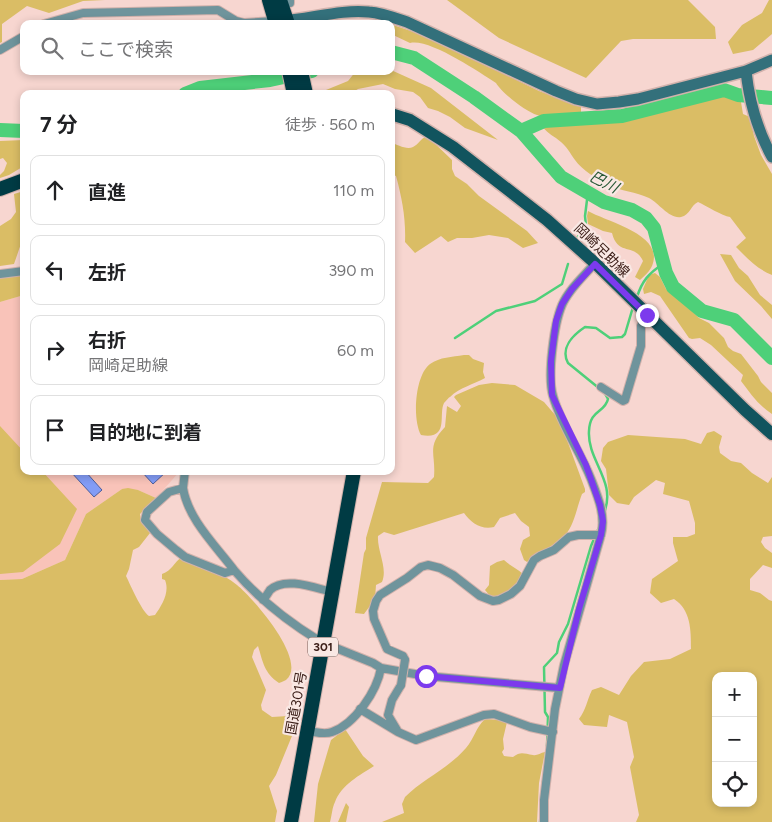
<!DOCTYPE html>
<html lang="ja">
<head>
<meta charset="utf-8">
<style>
  :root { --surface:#fff; --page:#f6f6f6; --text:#202124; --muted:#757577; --line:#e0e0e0 }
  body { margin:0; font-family:Figtree,"Noto Sans JP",sans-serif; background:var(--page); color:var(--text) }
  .controls { position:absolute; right:15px; bottom:15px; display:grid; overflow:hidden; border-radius:10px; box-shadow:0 2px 8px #0003 }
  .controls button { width:45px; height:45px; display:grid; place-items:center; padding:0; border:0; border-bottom:1px solid var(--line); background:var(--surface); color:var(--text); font:25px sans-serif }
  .stop { position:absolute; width:15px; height:15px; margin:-11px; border:4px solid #7c3aed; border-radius:50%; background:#fff }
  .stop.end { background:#7c3aed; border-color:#fff; box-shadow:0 1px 5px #0008 }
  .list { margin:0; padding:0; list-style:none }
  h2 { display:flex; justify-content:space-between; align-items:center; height:65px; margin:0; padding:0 20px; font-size:21px }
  h2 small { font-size:16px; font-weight:400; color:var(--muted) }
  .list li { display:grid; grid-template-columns:32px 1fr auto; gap:15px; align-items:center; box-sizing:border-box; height:70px; margin:0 10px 10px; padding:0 10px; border:1px solid var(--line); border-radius:10px }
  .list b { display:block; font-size:19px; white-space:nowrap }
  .list p { margin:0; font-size:16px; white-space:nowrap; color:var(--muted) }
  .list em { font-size:16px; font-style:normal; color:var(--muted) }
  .icon { flex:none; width:28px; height:28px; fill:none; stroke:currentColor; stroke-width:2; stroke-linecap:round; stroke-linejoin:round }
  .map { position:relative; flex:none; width:772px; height:822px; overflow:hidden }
  .search { position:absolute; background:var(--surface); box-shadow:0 2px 8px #0003; left:20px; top:20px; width:375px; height:55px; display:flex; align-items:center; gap:12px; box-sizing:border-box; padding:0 18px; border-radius:10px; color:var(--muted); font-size:19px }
  .panel { position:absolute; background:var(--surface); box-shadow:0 2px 8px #0003; left:20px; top:90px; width:375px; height:385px; border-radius:10px }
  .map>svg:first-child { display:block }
  .built { fill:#f9c3b9 }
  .green { fill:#dabd65; fill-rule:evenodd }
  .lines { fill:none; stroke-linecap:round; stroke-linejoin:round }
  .stream { stroke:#4ed079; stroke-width:2.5 }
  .river { stroke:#4ed079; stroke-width:14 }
  .building { fill:#839cf6; stroke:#4e5e99 }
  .street-casing { stroke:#d2b2ac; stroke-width:10 }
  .secondary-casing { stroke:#d2b2ac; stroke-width:14 }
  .primary-casing { stroke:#d2b2ac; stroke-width:15 }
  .highway-casing { stroke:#d2b2ac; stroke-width:16 }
  .street { stroke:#6f949c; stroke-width:8 }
  .secondary { stroke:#33707b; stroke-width:11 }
  .primary { stroke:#11545e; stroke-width:12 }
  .highway { stroke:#003b44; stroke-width:14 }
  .street-bridge-casing { stroke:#d2b2ac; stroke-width:10; stroke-linecap:butt }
  .street-bridge { stroke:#6f949c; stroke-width:8 }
  .route { stroke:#7c3aed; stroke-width:6 }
  .labels { text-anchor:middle; stroke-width:4.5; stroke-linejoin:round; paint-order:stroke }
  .shield { fill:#f9e8e4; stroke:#755c57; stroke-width:1 }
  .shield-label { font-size:12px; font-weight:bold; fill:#3d201a }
  .street-label { font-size:14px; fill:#3d201a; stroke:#f9e8e4 }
  .water-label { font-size:15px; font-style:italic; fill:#275835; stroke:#f9e8e4 }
</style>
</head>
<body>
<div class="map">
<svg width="772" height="822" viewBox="0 0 772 822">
  <rect width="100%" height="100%" fill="#f7d6d0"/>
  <path class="built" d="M24,295V471H180L156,498L138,490L122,489L86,514L65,560L22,579L0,580V302Z"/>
  <path class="green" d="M0,0H105L83,1L49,13L27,6L2,24V42L0,43Z
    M447,0H688L715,27L716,39H633L621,41L586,78L499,38Z
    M769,0H772V34L753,50L733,54L728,42L742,25L762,13Z
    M393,25L420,34L456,50L539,91L581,106V113C569,117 548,119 537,115C526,112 501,92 496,83C479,72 429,38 410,43L391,34V26Z
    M391,70L431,88L498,140L465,128L450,117L438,111L428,108L420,97L413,92L395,89L383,84L358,89L350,94H326V90L348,81L356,71H391Z
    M721,94H725L741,102L743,114L750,117L754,136L761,155L772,174V275C757,269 747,258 736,247L746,238L730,217C722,216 707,206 698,202C691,205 690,215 681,217C669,219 659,203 649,198C636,192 621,191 608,185C597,179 582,170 575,160C570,153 567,147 561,142C554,136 548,134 543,127L545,125L579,121L629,119Z
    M427,136L452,160V169L455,176L467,184L479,196L527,231L538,243L523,248L508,238L489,235L472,238H457L448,242L441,236L415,253L405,242C406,219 402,198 396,176L391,174V142C397,145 407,150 413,147C419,144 420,139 427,136Z
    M24,140V166L9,175L0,178V175L4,171L7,163L3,158L0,159V141Z
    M24,191V235L14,264L0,266V226L11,219L16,212L14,194Z
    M588,211C607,222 668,235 651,268C648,273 644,276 640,280L635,277L643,261C634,242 618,257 612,233L603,231L588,224L587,216Z
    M720,254L731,255L739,268L748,276L760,295L772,305V319L761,306L735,281Z
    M655,273L660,277L666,289L677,296L699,318L709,323L724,338L728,347L733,351L741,354L758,376L761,382L772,393V414C759,406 750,393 741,381L743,375L711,345L700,338L692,339L689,338L660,296L651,292L644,294L643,289L649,275Z
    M24,275V295L0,302V278Z
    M464,355H469L473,359L484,363L483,372L485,378C474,384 459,388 450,397C449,397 445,402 444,403C438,415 450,440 421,435C412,419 415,375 430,364C440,357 452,357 464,355Z
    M492,383L515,385L544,402L556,416L567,440L585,489V492L582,494C577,507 574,525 566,534C555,546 539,552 527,562L524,560L520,549L523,540L530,536L529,527L521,521L515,513L500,518L494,527C481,530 471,523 464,513L394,535L384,532L378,536C377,551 388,568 382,582L376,585L375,599L364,614L355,613L364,553L366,549V538L382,482L428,483L434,477C436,453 426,447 445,427L447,406L457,412L461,406L454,397L456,395L479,385Z
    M0,426L24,452V471H42L77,509L60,544L23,572L0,574Z
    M714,431L722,436L719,447L720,453L731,461L741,463L752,473L768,483L772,477V536L763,537L761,542L765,548L772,553V568L763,565L750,579V590L760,593L769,600L772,601V822H636L639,815L630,767L634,757L627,722L609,715L607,727L584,725L579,719C586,710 587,700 592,690L601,687L619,695L631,676L644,662L670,659L691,649C691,630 691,610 674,599L661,603L650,593L652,579L678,561L673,543V537H687L695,534V523L689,501L663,494L665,483L656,480L634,497L629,505L617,503L609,495L606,469L601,461L603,448L608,442L628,435L685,439L701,444L707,433ZM716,676H753V803H716Z
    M128,488L138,490L156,498L140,514L141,520L150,533L139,547L133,550L129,569L126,576C131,586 141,610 149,616L155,615C162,605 170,592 165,580L162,579V574C172,571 174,562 182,557C200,566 222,572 237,585C252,597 309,661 286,680C284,681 282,682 279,683C264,673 263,662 258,646L254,650L252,657L266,690L261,705L262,710L272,717L288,716L296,726L276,775L269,786L277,811L275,822H0V580L22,579L65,560L86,514L122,489Z
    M504,560C510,566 517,568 523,574C516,588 510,591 497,599L490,596L485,590L489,585L490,566L497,562Z
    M485,719L502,720L507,722L503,739L504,749L502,752L504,756L513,757C521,751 524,754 533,755C537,756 540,753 545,752L539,783L537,822H382L404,813L402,804L405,797C423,779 449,768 466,748C474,739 476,727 485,719Z
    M345,729L363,756L374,766C360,775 341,785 335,802C332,808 332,815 330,822H314L318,784L331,740Z
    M346,803L349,807L346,822H338Z"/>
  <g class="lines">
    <path class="stream" d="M577,238L586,226L585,216L588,192
      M637,297C642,281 649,273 663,264
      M455,338L496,311L535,301L562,284L568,264
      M600,389L568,363C560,348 573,335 585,327L596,328L610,338L622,337L625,334L633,307
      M604,392L608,399C605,413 590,409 589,431C587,461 617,481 604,513
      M547,746L548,717L545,712L544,667L557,653L559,642L568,624L591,546L600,525
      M540,822L543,781"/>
    <path class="river" d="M391,52L414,58L474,97L521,131L561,177L604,202L632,210L646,218L654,228L666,273L673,287L702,311L734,320L772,358
      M185,94L200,88L270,80L312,71
      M0,130L24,131
      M521,131L544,121L622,116L724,90L738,95L772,98"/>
  </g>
  <path class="building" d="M70,471H85L102,490L94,497Z
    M141,471H167L153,484Z"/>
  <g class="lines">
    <defs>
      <path id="street" d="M290,0V3
        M44,24L83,13L218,10L236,21L244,23L275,21
        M0,50L24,36
        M0,274L24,271
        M601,387L623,401L625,400L641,346V326L647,315
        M185,471L183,488L169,492L147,512L145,520L157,534L176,550L185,557L225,573L234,570C258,598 287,621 318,640
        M183,488C188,519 215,545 234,570
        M263,600C266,597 268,593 270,590C285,576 315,588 332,592
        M405,660L403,656L387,649L374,619L373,611L376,601L380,595L407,578L421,567L428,565L440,568L453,575L480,596L493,601L499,600L511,594L520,586L534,560L540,556L554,550L569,537L578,535H601
        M381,668L426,676L559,688
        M360,709L398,732L416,740L484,715L494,714L530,727L553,732
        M397,730L388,715L392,700L401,685
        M308,731C316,732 324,735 332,732C355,724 377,691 381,668L373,663L331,646
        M544,822V800L555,709L564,665L601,535C606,516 598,497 591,479C580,451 561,425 553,396C547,376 554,324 562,305C569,289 584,276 595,263"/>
      <path id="secondary" d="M279,21C309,20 339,9 369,12C382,13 395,18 407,22L556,91L576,99L597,104L619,102L638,99L746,71L772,60
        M746,71C749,100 758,131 772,157"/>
      <path id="primary" d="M391,114L410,120L453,147L547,220L595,263L745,410L772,434"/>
      <path id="highway" d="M269,0L276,24
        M280,0L288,24
        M289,71L294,94
        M301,71L306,94
        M0,189L24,180
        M291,822L354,471"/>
    </defs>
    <use href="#street" class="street-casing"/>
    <use href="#secondary" class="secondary-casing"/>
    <use href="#primary" class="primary-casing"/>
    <use href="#highway" class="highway-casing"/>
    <use href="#street" class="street"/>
    <use href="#secondary" class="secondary"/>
    <use href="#primary" class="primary"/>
    <use href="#highway" class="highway"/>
    <defs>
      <path id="street-bridge" d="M401,685L405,660"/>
    </defs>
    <use href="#street-bridge" class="street-bridge-casing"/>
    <use href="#street-bridge" class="street-bridge"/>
  </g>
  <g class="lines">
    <path class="route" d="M426,676L560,688L579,609L601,535L603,521L600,505L586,465L552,395L551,361L556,321L562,304L572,289L595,264L647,315"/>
  </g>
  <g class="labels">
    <rect class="shield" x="308" y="637.5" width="30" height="19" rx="4"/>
    <g class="shield-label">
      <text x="323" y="651">301</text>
    </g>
    <g class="street-label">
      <text transform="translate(602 250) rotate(44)" y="5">岡崎足助線</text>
      <text transform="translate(296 703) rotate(-80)" y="5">国道301号</text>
    </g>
    <g class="water-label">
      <text transform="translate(604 182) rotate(27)" y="5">巴川</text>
    </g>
  </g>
</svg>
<div class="controls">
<button>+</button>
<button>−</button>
<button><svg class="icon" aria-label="locate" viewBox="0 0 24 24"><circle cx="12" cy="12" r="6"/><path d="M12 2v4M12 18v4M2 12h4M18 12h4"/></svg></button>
</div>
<div class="stop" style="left:426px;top:676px"></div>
<div class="stop end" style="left:647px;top:315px"></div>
<div class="search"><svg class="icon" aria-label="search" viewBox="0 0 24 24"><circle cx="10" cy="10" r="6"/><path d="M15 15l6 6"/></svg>ここで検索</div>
<section class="panel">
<h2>7 分<small>徒歩 · 560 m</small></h2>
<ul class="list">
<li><svg class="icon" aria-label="ahead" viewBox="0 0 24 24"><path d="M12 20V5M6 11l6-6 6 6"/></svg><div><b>直進</b></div><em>110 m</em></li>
<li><svg class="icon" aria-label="left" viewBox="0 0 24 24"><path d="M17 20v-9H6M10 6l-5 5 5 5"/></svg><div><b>左折</b></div><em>390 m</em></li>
<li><svg class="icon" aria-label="right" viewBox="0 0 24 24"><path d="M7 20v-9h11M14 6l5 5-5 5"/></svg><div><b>右折</b><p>岡崎足助線</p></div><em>60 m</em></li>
<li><svg class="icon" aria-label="arrive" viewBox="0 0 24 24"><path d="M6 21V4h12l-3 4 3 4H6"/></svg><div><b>目的地に到着</b></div></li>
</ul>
</section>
</div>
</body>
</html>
